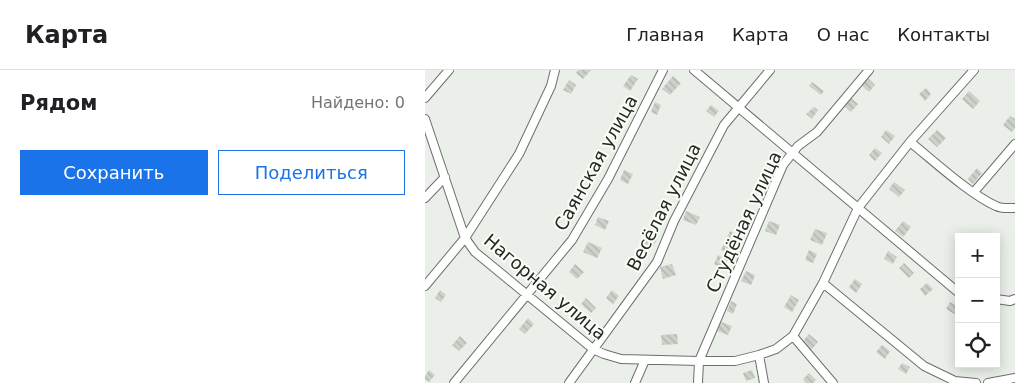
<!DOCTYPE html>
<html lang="ru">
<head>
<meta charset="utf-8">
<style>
  :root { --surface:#fff; --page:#f2f2f2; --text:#202124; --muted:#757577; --line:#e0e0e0; --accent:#1a73e8 }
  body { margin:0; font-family:"DejaVu Sans",sans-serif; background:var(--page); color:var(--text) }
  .controls { position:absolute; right:15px; bottom:15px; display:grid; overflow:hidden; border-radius:0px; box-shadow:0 2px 12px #0003 }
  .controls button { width:45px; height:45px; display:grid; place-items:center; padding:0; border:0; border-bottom:1px solid var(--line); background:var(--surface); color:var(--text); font:25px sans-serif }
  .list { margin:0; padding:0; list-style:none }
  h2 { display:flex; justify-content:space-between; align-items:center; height:65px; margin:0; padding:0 20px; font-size:21px }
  h2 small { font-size:16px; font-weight:400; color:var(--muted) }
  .actions { display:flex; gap:10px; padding:15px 20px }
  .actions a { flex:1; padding:11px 0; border:1px solid var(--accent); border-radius:0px; text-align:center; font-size:18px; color:var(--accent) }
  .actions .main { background:var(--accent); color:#fff }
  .icon { flex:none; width:28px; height:28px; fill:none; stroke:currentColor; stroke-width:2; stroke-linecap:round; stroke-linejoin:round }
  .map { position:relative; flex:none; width:590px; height:313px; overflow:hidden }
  header { display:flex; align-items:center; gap:30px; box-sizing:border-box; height:70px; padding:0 25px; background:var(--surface); border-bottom:1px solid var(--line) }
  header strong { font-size:24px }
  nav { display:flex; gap:28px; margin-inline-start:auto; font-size:18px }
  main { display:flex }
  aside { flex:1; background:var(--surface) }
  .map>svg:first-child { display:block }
  .building { fill:url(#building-back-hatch) }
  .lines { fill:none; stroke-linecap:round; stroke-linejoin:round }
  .minor-casing { stroke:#6b6f6a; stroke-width:10 }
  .minor { stroke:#fff; stroke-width:8 }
  .labels { text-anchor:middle; stroke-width:4; stroke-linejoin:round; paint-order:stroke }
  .street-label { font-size:18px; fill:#262725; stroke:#f8fdf6 }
</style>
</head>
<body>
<header>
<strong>Карта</strong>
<nav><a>Главная</a><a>Карта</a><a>О нас</a><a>Контакты</a></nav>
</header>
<main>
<aside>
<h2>Рядом<small>Найдено: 0</small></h2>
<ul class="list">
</ul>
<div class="actions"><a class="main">Сохранить</a><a>Поделиться</a></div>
</aside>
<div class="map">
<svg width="590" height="313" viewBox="0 0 590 313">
  <defs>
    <pattern id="building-back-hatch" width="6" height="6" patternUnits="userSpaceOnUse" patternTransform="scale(1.25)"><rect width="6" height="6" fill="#ccd1ca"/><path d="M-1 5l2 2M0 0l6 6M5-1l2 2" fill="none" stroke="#afb3ad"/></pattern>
  </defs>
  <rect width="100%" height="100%" fill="#eaf0e9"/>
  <path class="building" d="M153,0H166L158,9L151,3Z
    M206,5L213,9L205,21L198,16Z
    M248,6L256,13L245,25L237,19Z
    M443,8L450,15L444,22L436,15Z
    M144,10L151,15L146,24L138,20Z
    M387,12L399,21L396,25L384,16Z
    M501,18L506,24L500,31L494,24Z
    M544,21L555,31L548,39L537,29Z
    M426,28L433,34L426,42L419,36Z
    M230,32L236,35L232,45L226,42Z
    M286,35L294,41L289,47L281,41Z
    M389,37L393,40L387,49L381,44Z
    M585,46L590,49V58L587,62L578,55Z
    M461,60L470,66L464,74L456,67Z
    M512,60L521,68L512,77L503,69Z
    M450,78L457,83L450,91L444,85Z
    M552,98L557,103L548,114L543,109Z
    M199,100L208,104L203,114L195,110Z
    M469,112L480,120L474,127L464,119Z
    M235,134L245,138L241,147L231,143Z
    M261,141L275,147L271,155L258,150Z
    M173,147L184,151L180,160L170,155Z
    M344,151L355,155L351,165L340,161Z
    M478,151L486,157L478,167L470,161Z
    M390,159L402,163L397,175L385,170Z
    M305,161L314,165L305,184L296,180Z
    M222,164L232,169L228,177L218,173Z
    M163,172L177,178L172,188L158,182Z
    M384,180L392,184L388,193L380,190Z
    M463,181L472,187L468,194L459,189Z
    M293,185L303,190L298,199L289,194Z
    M479,193L489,203L484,208L474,198Z
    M150,194L159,202L152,209L144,202Z
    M247,194L251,205L238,209L235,197Z
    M321,201L330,205L326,215L316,211Z
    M430,209L437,214L431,223L424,217Z
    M502,213L508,219L500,226L495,219Z
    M15,220L21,225L16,232L10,228Z
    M187,220L194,226L188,234L181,228Z
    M366,225L374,230L367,242L359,237Z
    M161,228L171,238L166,243L156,234Z
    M306,231L312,234L308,244L302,241Z
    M525,232L534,237L531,245L521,239Z
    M103,248L109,254L100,264L94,259Z
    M296,252L307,256L303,265L292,261Z
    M252,264L253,274L237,275L236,265Z
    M384,264L393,272L386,280L377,272Z
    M35,266L42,273L34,281L27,275Z
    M457,275L465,281L460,289L451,282Z
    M477,293L485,297L481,304L473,299Z
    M4,300L10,305L4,312L0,309V306Z
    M327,300L330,308L321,311L318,303Z
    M384,303L391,310L388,313H381L378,309Z"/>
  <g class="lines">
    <defs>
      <path id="minor" d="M269,0L534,223
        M0,28L24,0
        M0,49L40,168L50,182L168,279L179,284L196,289L274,291H310L334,285L351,279L368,266L398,213L433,138L485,72L549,0
        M485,72C509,91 543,123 571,136C577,139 583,138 590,138
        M549,122L590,74
        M0,128L20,107
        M398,213L499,296L530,311L551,313
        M0,216L40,168L94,84L126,16L130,0
        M571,229L585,231L590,229
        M368,266L408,313
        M334,285L339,313
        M29,313L147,170L183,109L238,0
        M144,313L232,192L249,151L299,55L345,0
        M210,313L220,290
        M273,313L274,291L358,95L373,76L392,62L444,0
        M563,313L590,308"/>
    </defs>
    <use href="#minor" class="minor-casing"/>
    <use href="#minor" class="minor"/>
  </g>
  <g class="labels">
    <g class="street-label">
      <text transform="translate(171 93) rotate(-61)" y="6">Саянская улица</text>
      <text transform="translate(239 137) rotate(-63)" y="6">Весёлая улица</text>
      <text transform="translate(319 152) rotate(-65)" y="6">Студёная улица</text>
      <text transform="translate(120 217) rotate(40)" y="6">Нагорная улица</text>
    </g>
  </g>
</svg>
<div class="controls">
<button>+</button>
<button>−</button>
<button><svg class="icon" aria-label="locate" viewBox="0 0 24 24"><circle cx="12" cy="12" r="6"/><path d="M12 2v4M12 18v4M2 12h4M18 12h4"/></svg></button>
</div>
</div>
</main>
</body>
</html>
